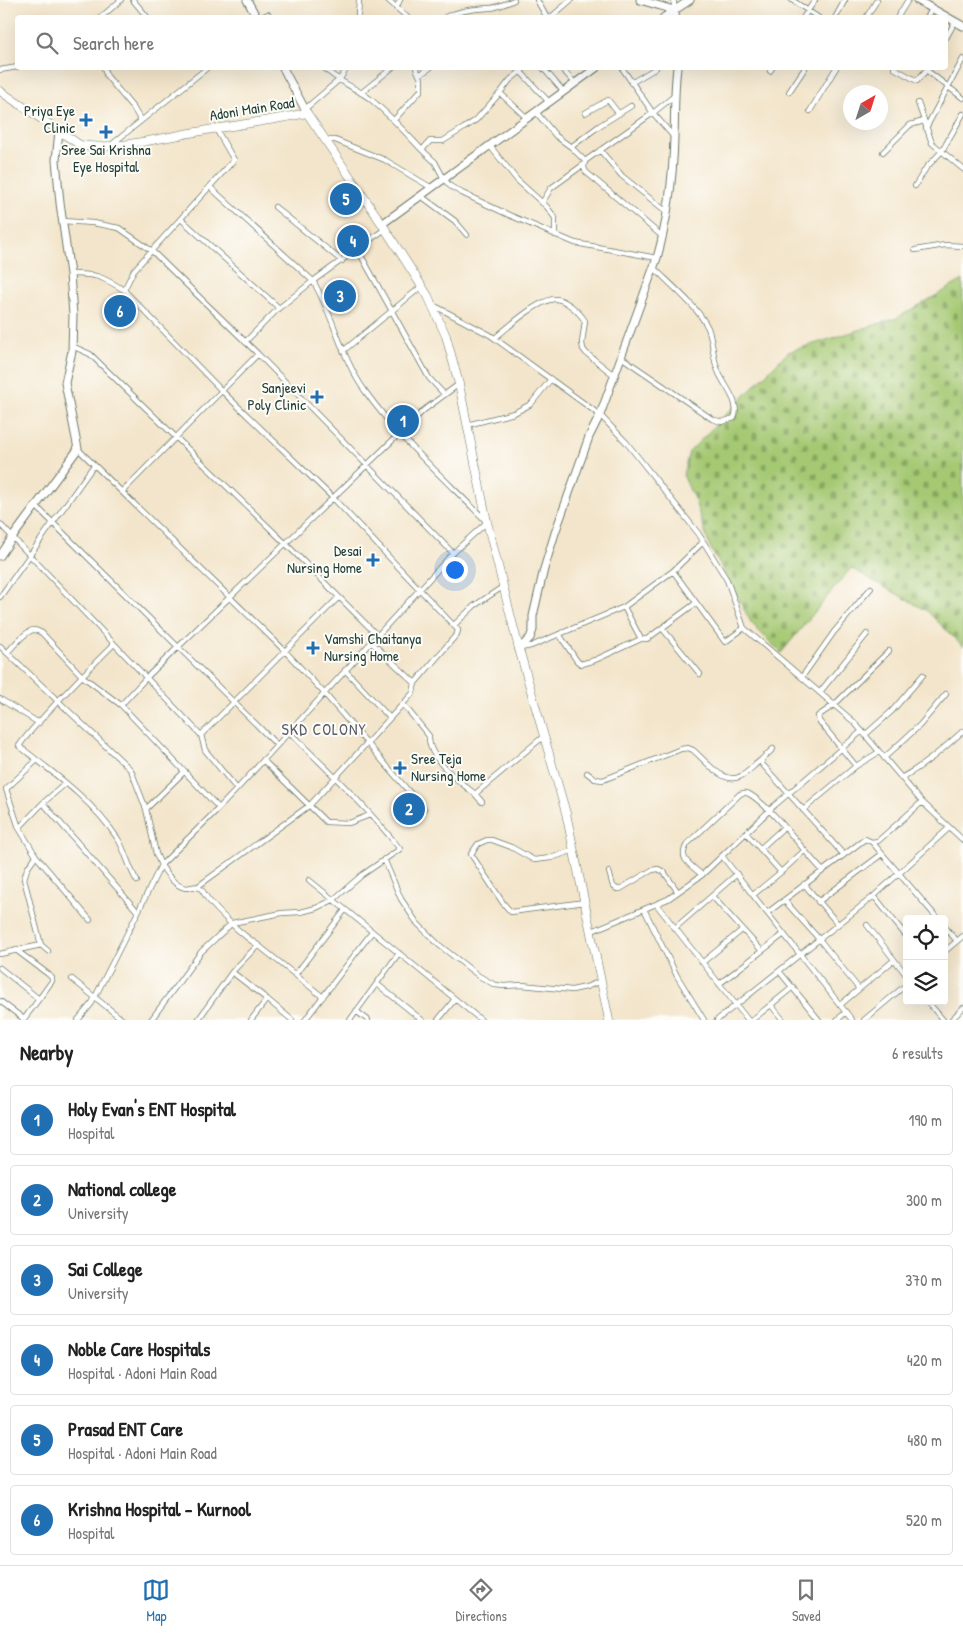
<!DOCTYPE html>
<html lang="en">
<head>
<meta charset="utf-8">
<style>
  :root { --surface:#fff; --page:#f6f6f6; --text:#222; --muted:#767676; --line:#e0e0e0; --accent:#1f6fb2 }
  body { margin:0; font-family:"Patrick Hand",sans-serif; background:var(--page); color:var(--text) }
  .controls { position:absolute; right:15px; bottom:15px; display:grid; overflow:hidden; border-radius:5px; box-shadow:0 5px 20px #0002 }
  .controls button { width:45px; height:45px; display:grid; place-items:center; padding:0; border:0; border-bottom:1px solid var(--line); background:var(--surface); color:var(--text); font:25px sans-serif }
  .compass { position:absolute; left:843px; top:85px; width:45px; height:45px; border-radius:50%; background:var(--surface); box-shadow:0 5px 20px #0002; rotate:39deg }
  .you { position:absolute; left:454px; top:569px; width:18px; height:18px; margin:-12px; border:4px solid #fff; border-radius:50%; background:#1a73e8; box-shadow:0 0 0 8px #1a73e833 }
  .badge { display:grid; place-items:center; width:32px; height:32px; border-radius:50%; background:var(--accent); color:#fff; font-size:16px; font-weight:700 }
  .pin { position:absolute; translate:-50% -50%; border:2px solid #fff; box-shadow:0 1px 5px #0006 }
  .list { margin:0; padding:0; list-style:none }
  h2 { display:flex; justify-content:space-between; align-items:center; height:65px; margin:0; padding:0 20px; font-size:21px }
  h2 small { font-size:16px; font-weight:400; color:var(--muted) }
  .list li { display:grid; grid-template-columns:32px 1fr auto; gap:15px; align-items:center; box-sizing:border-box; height:70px; margin:0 10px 10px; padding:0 10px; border:1px solid var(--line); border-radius:5px }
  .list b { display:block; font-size:19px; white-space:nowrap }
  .list p { margin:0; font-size:16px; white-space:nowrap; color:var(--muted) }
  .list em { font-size:16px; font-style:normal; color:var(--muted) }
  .icon { flex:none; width:28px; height:28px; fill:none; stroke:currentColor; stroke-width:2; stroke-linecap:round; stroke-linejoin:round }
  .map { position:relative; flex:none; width:963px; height:1020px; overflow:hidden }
  .search { position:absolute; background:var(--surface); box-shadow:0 5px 20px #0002; left:15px; right:15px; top:15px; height:55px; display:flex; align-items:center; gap:12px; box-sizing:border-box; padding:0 18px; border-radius:5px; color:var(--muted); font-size:19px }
  .sheet { height:545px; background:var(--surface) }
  nav { display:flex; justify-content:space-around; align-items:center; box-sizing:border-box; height:70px; border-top:1px solid var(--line); background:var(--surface); font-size:14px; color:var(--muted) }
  nav a { display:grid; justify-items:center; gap:2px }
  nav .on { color:var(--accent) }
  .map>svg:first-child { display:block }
  .cemetery { fill:url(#cemetery-stones); stroke:#628354 }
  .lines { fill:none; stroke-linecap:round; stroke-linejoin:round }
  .street-casing { stroke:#697869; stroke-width:6 }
  .secondary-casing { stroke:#697869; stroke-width:9 }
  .primary-casing { stroke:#697869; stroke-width:9 }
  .street { stroke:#fff; stroke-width:4.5 }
  .secondary { stroke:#fff; stroke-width:7 }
  .primary { stroke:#fff; stroke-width:8 }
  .poi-dot { fill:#1f6fb2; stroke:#fdfcf7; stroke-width:2 }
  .labels { text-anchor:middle; stroke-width:4; stroke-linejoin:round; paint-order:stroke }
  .street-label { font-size:15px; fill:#1f3d34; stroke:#fdfcf7 }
  .poi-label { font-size:15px; fill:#1f3d34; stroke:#fdfcf7; text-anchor:end }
  .neighbourhood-label { font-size:16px; letter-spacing:1px; fill:#5a5d6b; stroke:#fdfcf7 }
</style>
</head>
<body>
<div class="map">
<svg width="963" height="1020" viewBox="0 0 963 1020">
  <defs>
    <pattern id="cemetery-stones" width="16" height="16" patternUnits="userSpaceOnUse" patternTransform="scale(1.25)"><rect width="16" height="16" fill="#a5c973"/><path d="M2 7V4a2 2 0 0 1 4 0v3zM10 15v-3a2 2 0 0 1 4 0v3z" fill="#86a45f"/></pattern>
  </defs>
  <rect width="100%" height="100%" fill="#fdfcf7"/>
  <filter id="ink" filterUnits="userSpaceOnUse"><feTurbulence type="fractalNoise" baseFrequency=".02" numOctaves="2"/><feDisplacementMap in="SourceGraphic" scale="10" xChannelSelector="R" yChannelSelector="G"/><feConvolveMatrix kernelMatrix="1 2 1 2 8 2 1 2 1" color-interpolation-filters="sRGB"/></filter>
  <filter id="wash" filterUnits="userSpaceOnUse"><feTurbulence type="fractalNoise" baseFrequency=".0096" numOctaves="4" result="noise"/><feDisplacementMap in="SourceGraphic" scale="20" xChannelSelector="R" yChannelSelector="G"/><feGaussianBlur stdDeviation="1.12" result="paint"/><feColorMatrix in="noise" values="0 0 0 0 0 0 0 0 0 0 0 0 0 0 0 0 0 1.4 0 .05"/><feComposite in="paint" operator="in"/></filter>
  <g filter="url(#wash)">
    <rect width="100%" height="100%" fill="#f3e5cb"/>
    <path class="cemetery" d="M963,280V647L927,611L851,568L781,653L752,624L709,545L695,501L683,475L689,452L788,352L897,318Z"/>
  </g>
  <g filter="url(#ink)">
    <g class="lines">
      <defs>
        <path id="street" d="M133,0L148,18
          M388,0L408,18
          M537,0L547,18
          M792,0L819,18
          M396,8L400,0
          M674,10V0
          M358,16L359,0
          M100,18L121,0
          M260,18L268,14L272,18
          M444,18C458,10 476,9 491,8C499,7 507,3 514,0
          M550,18L571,0
          M803,18L815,0
          M835,18L845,0
          M866,18L877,0
          M897,18L908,0
          M927,18L932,9
          M946,38L955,22
          M104,68L106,75L134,109L141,121
          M324,68C336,80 354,87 369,98C388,113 405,132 422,150
          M525,68L510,80L500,93L527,118
          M543,68L563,91
          M561,68L575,83
          M622,68L653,113L673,136
          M894,68L917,81L928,68
          M0,70L18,67
          M926,70L963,98
          M520,71L549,102
          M770,71L772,68
          M419,75L430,68
          M631,83L656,68
          M789,92L805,68
          M361,93L392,68
          M500,93L476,120L464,128L443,141H430L422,150L435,162L444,179L450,186L462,193L509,215L575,243L657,258
          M918,103L932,143L963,169
          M305,109L340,79L347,68
          M810,111L836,68
          M536,112L556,136L571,147L585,161L653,113L674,96
          M585,113L608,100L619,114
          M394,120L421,90V79L416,68
          M926,128L963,59
          M325,140H335L385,160L432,188
          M111,145L207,68
          M490,146L517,180L547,207L555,218V235
          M571,147L599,126L631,106
          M600,150L622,176L667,212
          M883,152L910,125L924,121
          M585,161L584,168L586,172L663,237
          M915,186L926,168L942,151L963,114
          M210,187L313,281L279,308L245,342
          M421,196L455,221L467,235
          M542,203L551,188L583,165
          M275,207L342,261
          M181,219L279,308
          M62,221L93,223L119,228L152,251L258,354
          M358,250L429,378L444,394
          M915,250L945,245L963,246
          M70,274C97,274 101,276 124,290L222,391L333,498L458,630L457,634L415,683L413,693L310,805L197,887
          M124,290L134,270L234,160L216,129
          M433,305L490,335L600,415L626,442L698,533L727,580L744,628L854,722L922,802L963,840
          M495,338C508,327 537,301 554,299C565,298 580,313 585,321L582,343L583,349L586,353L615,376
          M72,346L90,354L286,544L377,635
          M343,351L422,286
          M621,357L712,419L722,422L734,418C741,403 725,387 719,373C712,359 714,343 708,328C698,307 671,285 654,268
          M467,425L514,413L531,404L551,379
          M78,449L122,492
          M36,506L277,745
          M0,524L201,735L205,750L237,789L453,553L487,522C446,480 399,439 365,391C341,358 334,316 313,281L385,229
          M703,542L673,571L725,642L744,628
          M0,597L94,465
          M624,607L673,571
          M454,625L474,606L504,586
          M662,628L700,674
          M559,634L577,661L581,664L595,660L641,639
          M371,642L415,683
          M114,644L82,676L121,705L219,808L237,789
          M0,646L58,701C45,716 30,730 19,746C55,774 93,801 118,839C126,852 128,866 137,881
          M521,648L531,646L624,607L641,639H647L696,603
          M7,653C12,647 27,630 34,630C37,630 40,632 42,633L82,676L58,701L131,770L146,809
          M345,670L390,718
          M802,677L834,632L871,588
          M820,692L867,634
          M0,699L39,723
          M403,704L429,736C427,758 459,781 475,794L544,736
          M121,705L146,678L424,410L459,384
          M201,735L339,597
          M865,735L892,711L923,675
          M773,749L762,759V764L843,854
          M884,758L920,725L946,694
          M37,760L6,789L19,828L36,856L90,920
          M263,760L326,822L349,823L370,815
          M856,766L819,721L818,716L834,705L889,651
          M185,771L146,809L156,854L161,865L219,808
          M587,773L595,779L603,780L681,749L688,748L693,750C704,759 722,784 739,777C747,774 754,765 761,760
          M901,778C925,765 943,749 963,731
          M66,783L43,803L138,912L161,865
          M475,794L482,802
          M424,809L324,693L285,651L122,492L258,354L453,553
          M803,810L856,766L879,752
          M19,828L43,803
          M746,833L781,872L753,895
          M872,842L878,841L922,802
          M760,849L784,827
          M574,850L551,858L534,860L511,847L492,840H487L478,844L471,854L503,903L511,912L585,902
          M36,856L27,869L24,879L41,945L48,951
          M722,856L852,1020
          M384,859L401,899L417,923L439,945L479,976L495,985L504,986L522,985L572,990L586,987L601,981
          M161,865C167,874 174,886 186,888C191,888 196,884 201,889C203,891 205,895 207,898C218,912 244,937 258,945
          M609,872L613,886L617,889H620L652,870L658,869L664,872L678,892
          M781,872L804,851
          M702,875C690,864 677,859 688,843L740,794C744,792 747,792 751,795C775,811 801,848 822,870
          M309,880L481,1020
          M804,884L838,924
          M712,896L762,951
          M784,900L819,939L859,989
          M818,902L882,854
          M656,904L748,1020
          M644,909L677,976L704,1020
          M767,913L865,839L872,842L938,919
          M867,925L907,976
          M944,926L957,941
          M675,928L737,874
          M592,931L668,899L702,875L775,805L862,731
          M907,937L874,896L949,828
          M944,952L963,936
          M0,954L41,945
          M703,962L742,930
          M0,968L39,999L52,981V978L48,974L16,950
          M779,971L819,1020
          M232,972L258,945L323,997
          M295,975L345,910
          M72,979L123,1020
          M377,984L422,1020
          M719,984L784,934
          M0,1001L24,1019L23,1020
          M927,1001L943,1020
          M771,1005L783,1020
          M840,1005L894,960
          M356,1011L368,1020
          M24,1019L39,999
          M78,1020L92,1003L138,912
          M151,1020L201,952L232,923L282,913L301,912L316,908L333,900L362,875L400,849C368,808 326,768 289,732
          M198,1020L232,972L267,999
          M251,1020L267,999L292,1020
          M305,1020L372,932
          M350,1020L399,953
          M438,1020L455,999
          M717,1020L874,896
          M752,1020L793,987
          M837,1020L846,1012
          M864,1020L907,984
          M951,1020L963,1008"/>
        <path id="secondary" d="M247,0L257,18
          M640,0L674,10L676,18
          M917,0L963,26
          M663,18L690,0
          M283,68L307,113
          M382,224L596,68
          M0,556L12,538L78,449L65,383L72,351L73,315L70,274L60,203L56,160L59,131
          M519,649L530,638L533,630V616L544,569L555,533L589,437L600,415L657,258C668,219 673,177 674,137C675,113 674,91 677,68"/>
        <path id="primary" d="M0,91L80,145C109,151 161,138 190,133C229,126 269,121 307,113L382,224L428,296L446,336L459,384L487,522L519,649L566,813L609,1020"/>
      </defs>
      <use href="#street" class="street-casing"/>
      <use href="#secondary" class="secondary-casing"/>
      <use href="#primary" class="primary-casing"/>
      <use href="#street" class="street"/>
      <use href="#secondary" class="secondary"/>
      <use href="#primary" class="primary"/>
    </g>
  </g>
  <g class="poi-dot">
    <path d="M83.5 112.5h5v5h5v5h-5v5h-5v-5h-5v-5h5z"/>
    <path d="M103.5 124.5h5v5h5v5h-5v5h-5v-5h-5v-5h5z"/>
    <path d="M314.5 389.5h5v5h5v5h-5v5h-5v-5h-5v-5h5z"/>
    <path d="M370.5 552.5h5v5h5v5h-5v5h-5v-5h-5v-5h5z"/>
    <path d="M310.5 640.5h5v5h5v5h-5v5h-5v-5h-5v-5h5z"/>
    <path d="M397.5 760.5h5v5h5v5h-5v5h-5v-5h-5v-5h5z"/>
  </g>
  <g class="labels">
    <g class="street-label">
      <text transform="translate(252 109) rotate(-9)" y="5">Adoni Main Road</text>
    </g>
    <g class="poi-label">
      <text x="75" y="116">Priya Eye<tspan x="75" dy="17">Clinic</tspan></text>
      <text x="106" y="155" text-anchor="middle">Sree Sai Krishna<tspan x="106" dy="17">Eye Hospital</tspan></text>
      <text x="306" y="393">Sanjeevi<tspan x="306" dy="17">Poly Clinic</tspan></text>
      <text x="362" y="556">Desai<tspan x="362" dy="17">Nursing Home</tspan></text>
      <text x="324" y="644" text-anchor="start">Vamshi Chaitanya<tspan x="324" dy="17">Nursing Home</tspan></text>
      <text x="411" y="764" text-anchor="start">Sree Teja<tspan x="411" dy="17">Nursing Home</tspan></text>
    </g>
    <g class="neighbourhood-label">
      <text x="324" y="735">SKD COLONY</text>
    </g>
  </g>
</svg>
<div class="controls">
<button><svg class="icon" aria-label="locate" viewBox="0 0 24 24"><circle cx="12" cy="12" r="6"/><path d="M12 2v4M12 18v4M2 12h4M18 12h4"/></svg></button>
<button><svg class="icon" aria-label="layers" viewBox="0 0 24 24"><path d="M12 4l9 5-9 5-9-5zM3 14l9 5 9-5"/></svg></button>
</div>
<svg class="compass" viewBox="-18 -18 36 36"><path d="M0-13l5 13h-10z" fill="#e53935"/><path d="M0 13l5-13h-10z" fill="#767676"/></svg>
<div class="you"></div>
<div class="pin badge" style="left:403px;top:421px">1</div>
<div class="pin badge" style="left:409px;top:809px">2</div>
<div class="pin badge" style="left:340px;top:296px">3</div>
<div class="pin badge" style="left:353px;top:241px">4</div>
<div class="pin badge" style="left:346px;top:199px">5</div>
<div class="pin badge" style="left:120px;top:311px">6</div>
<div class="search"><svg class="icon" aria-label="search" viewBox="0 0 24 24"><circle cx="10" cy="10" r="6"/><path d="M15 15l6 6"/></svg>Search here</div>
</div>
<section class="sheet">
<h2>Nearby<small>6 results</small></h2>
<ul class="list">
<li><span class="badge">1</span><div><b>Holy Evan's ENT Hospital</b><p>Hospital</p></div><em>190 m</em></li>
<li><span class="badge">2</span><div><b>National college</b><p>University</p></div><em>300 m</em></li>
<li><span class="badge">3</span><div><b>Sai College</b><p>University</p></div><em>370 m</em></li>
<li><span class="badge">4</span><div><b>Noble Care Hospitals</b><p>Hospital · Adoni Main Road</p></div><em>420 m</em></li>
<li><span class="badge">5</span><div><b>Prasad ENT Care</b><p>Hospital · Adoni Main Road</p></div><em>480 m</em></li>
<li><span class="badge">6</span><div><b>Krishna Hospital - Kurnool</b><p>Hospital</p></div><em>520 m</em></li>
</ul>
</section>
<nav>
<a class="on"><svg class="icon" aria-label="map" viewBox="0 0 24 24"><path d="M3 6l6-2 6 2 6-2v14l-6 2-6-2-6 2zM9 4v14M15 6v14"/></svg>Map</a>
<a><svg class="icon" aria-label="directions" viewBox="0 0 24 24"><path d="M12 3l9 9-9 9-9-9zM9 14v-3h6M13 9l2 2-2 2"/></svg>Directions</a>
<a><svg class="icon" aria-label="saved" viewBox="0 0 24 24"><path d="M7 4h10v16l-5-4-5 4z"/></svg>Saved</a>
</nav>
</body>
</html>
